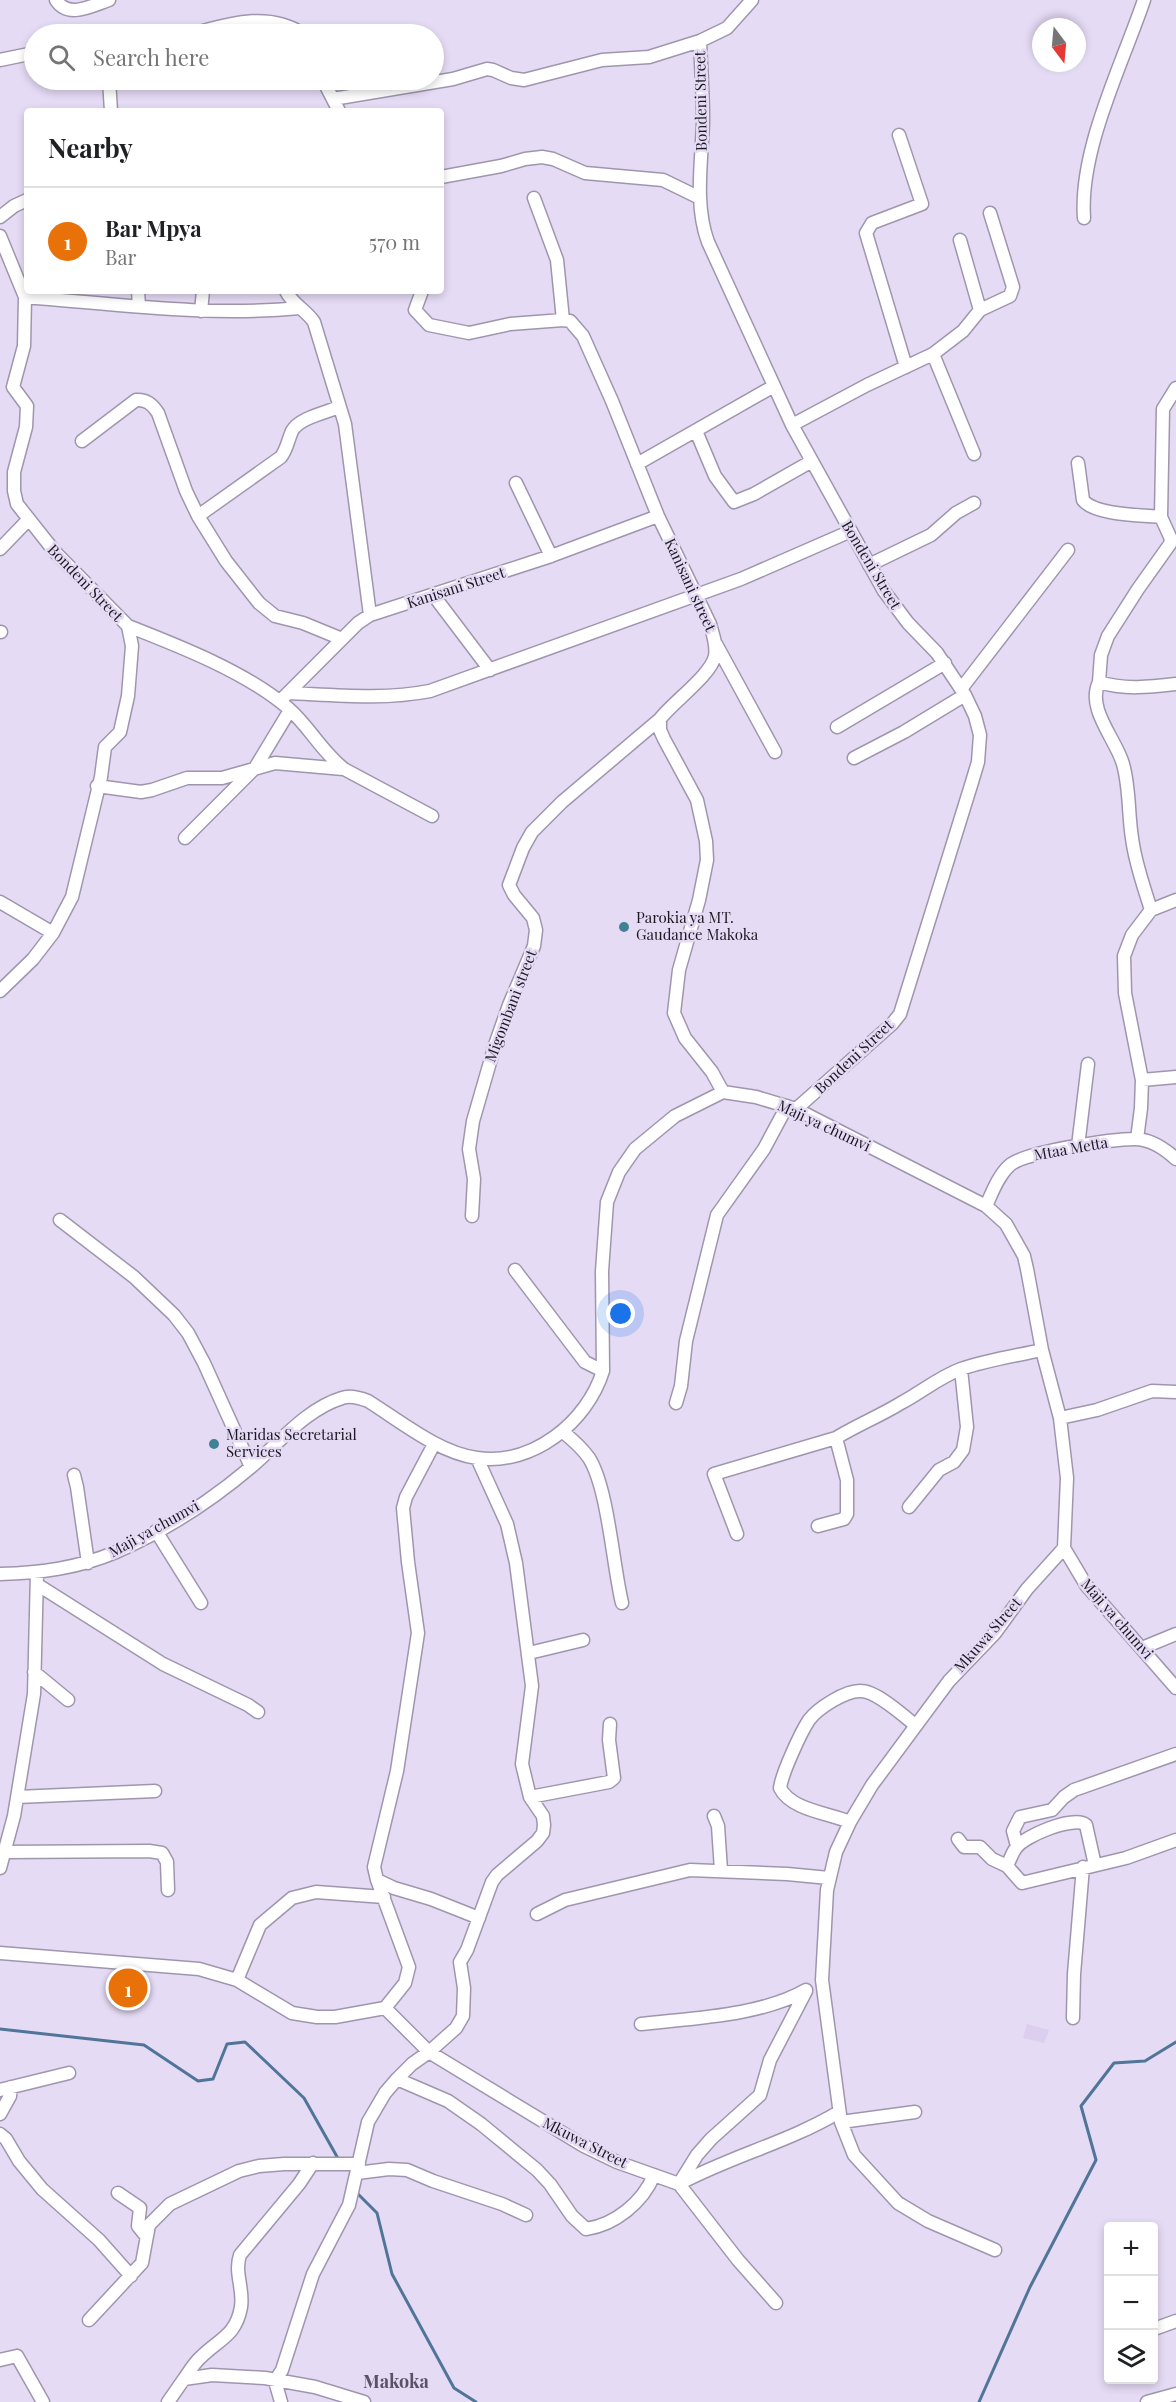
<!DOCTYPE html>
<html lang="en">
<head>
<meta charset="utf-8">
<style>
  :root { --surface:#fff; --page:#f6f6f6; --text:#202124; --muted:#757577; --line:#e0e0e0; --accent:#2563eb }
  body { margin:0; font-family:"Playfair Display",serif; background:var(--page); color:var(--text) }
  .controls { position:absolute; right:18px; bottom:18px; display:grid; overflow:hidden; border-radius:6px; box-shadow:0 3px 9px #0003 }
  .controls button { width:54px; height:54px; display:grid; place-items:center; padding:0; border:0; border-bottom:2px solid var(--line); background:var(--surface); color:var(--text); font:30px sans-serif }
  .compass { position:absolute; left:1032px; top:18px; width:54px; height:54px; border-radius:50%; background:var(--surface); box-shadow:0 3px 9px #0003; rotate:164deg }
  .you { position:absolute; left:621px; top:1314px; width:21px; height:21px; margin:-15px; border:4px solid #fff; border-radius:50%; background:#1a73e8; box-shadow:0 0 0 9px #1a73e833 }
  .badge { display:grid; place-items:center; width:39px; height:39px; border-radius:50%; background:var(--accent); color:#fff; font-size:20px; font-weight:700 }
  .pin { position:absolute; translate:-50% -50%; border:3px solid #fff; box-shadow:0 2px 6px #0006 }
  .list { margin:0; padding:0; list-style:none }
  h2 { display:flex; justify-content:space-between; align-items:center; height:78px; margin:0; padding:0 24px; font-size:26px }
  h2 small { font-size:20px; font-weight:400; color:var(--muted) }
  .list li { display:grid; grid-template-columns:39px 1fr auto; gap:18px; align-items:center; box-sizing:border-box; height:108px; padding:0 24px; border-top:2px solid var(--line) }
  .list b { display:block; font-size:22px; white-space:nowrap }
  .list p { margin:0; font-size:20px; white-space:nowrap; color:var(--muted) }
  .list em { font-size:20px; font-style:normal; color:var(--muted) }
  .icon { flex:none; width:33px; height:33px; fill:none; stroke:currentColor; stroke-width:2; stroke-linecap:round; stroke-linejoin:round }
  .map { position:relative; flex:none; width:1176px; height:2402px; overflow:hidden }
  .search { position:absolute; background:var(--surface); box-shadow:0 3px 9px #0003; left:24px; top:24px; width:420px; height:66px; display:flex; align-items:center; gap:15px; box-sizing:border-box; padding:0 21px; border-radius:33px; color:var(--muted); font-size:22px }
  .panel { position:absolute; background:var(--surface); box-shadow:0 3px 9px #0003; left:24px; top:108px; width:420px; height:186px; border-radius:6px }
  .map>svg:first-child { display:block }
  .built { fill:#dbceee }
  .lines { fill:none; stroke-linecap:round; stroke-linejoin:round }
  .stream { stroke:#507598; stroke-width:3 }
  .minor-casing { stroke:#9f96ae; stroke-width:15 }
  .minor { stroke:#fff; stroke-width:12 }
  .poi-dot { fill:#418095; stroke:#e5dbf5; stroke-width:2 }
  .labels { text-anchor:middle; stroke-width:5; stroke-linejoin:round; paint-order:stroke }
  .street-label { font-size:15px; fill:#1b1821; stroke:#e5dbf5 }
  .poi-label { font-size:15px; fill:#1b1821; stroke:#e5dbf5; text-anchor:start }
  .quarter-label { font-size:18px; font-weight:bold; fill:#5b5267; stroke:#e5dbf5 }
</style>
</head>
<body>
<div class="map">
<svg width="1176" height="2402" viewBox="0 0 1176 2402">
  <rect width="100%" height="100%" fill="#e5dbf5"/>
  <path class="built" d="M1027,2024L1049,2030L1044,2043L1023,2038Z"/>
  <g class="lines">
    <path class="stream" d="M0,2029L144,2045L198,2081L213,2079L227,2044L245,2042L304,2098L340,2162
      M358,2194L377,2213L392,2274L454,2388L476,2402
      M979,2402L1030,2287L1096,2160L1081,2106L1114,2063L1145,2061L1176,2042"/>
    <defs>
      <path id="minor" d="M56,0C68,19 91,6 109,0
        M114,34H149
        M192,34C229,24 268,11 303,34
        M700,41C701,67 703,94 703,121C702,160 694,204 708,242L792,425L884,591L908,623L937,653L965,695L975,716L980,735L978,762L972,782L900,1014L892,1024L796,1109
        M0,60L34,53
        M109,80L111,111
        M323,80L339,111
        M333,99L453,79L487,69L493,70L511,78L524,80L602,60L649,57L700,41L727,28L752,0
        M899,135L922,204L872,223L866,233L906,367
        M441,177L501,166L525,159L542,157L553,159L585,173L663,180L700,198
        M534,198L557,260L563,320L570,321L583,336L612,401L658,516L710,624C713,635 717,645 715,656C711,675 673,702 660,719V730L664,739L697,800L706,841L707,860L699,900L679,970L674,1013L685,1038L712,1072L723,1092
        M0,217L14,206L27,200
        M1084,218C1079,150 1122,65 1144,0
        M0,236L25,297L24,346L13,387L27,406L26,427L14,472V491L17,504L55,552L128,626L132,646L128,696L120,732L105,747L101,777L72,897L53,933L33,959L0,991
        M960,240L980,310
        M138,291L139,306
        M286,291C292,304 306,310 314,322L345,424L370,615
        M422,291L415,310L429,325L469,333L510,324L563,320
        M25,297C117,304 209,317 300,308
        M201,311L203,291
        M933,354L974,454
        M792,425L867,385L933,354L963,331L980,310L1010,296L1013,287L990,213
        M696,431L715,476L734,502L754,494L812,461
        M82,441L136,400C146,399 152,404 158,413L186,491L198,516L226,561L259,603L275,616L303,623L342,639
        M1078,463L1083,500C1094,515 1141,515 1161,517
        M637,464L774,386
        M516,483L551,556
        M198,516L281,457C287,449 288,440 292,431C299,418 325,413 339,407
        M0,549L28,520
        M869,565L931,535L956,513L974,503
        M434,596L490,670
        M128,626C179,646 246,672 288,708C309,726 321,751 344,769L432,816
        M0,632H1
        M716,644L775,752
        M1099,682L1101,655L1108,636L1138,589L1170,544L1171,539L1161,517L1163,409L1176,388
        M961,689L1068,550
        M288,693C335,695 384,700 430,691L741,579L851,531
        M280,701L358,623L370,615L551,556L658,516
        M837,727L945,663
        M854,758L904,732L965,695
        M97,786L141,792L152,790L187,778H222L275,763L343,769
        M185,838L255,768L290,710
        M0,902L53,933
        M1151,910L1176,900
        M1142,1080L1176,1077
        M1137,1139L1141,1108L1142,1080L1125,993L1124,956L1132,935L1151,910C1144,887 1135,863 1132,838C1128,814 1130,789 1123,764C1116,739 1086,709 1099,682C1123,690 1151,687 1176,684
        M1078,1146L1088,1064
        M986,1206C992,1193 998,1176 1009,1166C1022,1152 1114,1139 1135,1139C1150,1139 1165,1149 1176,1159
        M472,1216L474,1179L469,1149L473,1121L495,1045L509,1005L534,946L536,930L533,918L514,895L509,885L523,848L532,832L562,802L660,719
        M60,1220L134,1277L174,1315L188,1333L204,1363L251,1467
        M515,1270L585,1362L603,1371
        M676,1403L681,1386L686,1341L717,1215L764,1149L787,1106
        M1060,1418L1097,1410L1152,1391L1176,1392
        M563,1432C573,1440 582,1448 589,1458C608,1488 613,1566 622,1603
        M74,1475L77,1487L88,1563
        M909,1507L939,1470L954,1462L963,1450L967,1427L961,1369
        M818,1526L844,1519L847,1514V1480L836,1438C857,1425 880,1416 901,1403C922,1392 939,1377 961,1369C987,1360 1015,1356 1042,1350
        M156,1531L201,1603
        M737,1534L714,1474L836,1438
        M0,1574C41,1573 78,1568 116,1552C164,1531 211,1501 251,1467C279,1443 306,1409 342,1398C350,1395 360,1398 368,1401C400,1421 439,1453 477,1458C533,1466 587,1422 603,1371L602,1271L607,1202L619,1172L635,1149L675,1116L723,1092L756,1097L796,1109L986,1206L1006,1224L1024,1256L1027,1269L1042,1350L1060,1418L1067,1478L1064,1548L1086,1585L1176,1688
        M38,1585L163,1664L248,1705L258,1712
        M1142,1648L1176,1634
        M529,1653L583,1640
        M34,1672L68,1700
        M17,1797L155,1791
        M530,1797L609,1782L614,1778L609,1740L610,1724
        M714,1816L718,1826L721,1870
        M850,1822C828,1813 791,1810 780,1788C782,1773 801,1732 809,1720C818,1708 846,1690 861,1691C876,1691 903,1715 915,1725
        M958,1839L964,1847H980L992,1859L1007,1866L1022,1883L1126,1858L1176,1840
        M1017,1846L1013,1831L1020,1817L1052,1810L1064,1797L1074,1790L1176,1754
        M5,1852L149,1851L162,1853L167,1862L168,1890
        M1007,1866C1010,1860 1012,1853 1016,1848C1024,1836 1074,1815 1086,1825L1095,1865
        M0,1868L14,1816L34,1694L37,1573
        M377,1880L394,1888L431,1899L479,1918
        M537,1914L565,1900L690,1870L787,1874L829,1878
        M0,1953L199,1969L237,1980L292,2013L317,2017H335L385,2008L405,1983L409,1967L377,1880L374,1867L397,1771L418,1633L408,1562L403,1508L406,1497L434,1444
        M237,1980L260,1925L292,1898L316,1892L384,1897
        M385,2008L429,2052L456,2028L463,2016L464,1988L460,1962L467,1950L492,1882L497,1875L537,1841L543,1833L544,1825L543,1816L530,1797L522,1764L532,1686L516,1563L507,1524L477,1458
        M1073,2018L1074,1974L1083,1867
        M641,2024C692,2018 761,2016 806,1990
        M397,2079L448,2101L481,2124L537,2170L550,2184L572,2216L586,2229C615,2225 643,2202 654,2175
        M0,2090L69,2073
        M0,2114L10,2096L11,2087
        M841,2122L915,2112
        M0,2134L6,2139L19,2161L42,2189L99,2240L131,2276
        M357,2173L389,2169L407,2170L433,2181L502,2204L526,2215
        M118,2193L140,2208L138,2226L146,2236
        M995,2250L928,2221L898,2203L854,2155L841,2122L822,1980L827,1890L836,1852L850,1822L872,1785L949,1681L995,1633L1027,1589L1064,1548
        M776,2303L738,2260L679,2184L697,2155L711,2139L760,2095L770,2060L806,1991
        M89,2320L142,2263L149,2225L170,2204L239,2171L259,2166L284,2164H359
        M1154,2329L1176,2321
        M17,2356L43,2402
        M0,2360L17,2356
        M184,2379C189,2372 194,2363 201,2357C219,2339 236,2336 241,2307C244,2289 234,2273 240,2255L299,2184L313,2163
        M168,2402L184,2379L212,2375L265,2378L315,2387L364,2402
        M281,2402L275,2381L282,2370L313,2274L349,2205L368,2122L385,2093L397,2079L412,2064L429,2052L584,2146L617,2162L679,2184C731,2156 789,2142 839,2112
        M1147,2402L1176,2394"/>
    </defs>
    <use href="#minor" class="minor-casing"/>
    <use href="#minor" class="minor"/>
  </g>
  <g class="poi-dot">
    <circle cx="624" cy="927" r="6"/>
    <circle cx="214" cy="1444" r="6"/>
  </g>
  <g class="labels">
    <g class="street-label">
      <text transform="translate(701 101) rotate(-91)" y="5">Bondeni Street</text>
      <text transform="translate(871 565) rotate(59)" y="5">Bondeni Street</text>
      <text transform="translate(85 583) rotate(46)" y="5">Bondeni Street</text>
      <text transform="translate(690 585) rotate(65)" y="5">Kanisani street</text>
      <text transform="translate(456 588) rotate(-18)" y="5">Kanisani Street</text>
      <text transform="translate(511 1006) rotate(-69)" y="5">Migombani street</text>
      <text transform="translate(854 1057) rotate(-43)" y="5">Bondeni Street</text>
      <text transform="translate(824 1126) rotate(25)" y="5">Maji ya chumvi</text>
      <text transform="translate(1071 1149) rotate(-10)" y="5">Mtaa Metta</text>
      <text transform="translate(154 1529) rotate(-29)" y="5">Maji ya chumvi</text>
      <text transform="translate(1117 1619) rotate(49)" y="5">Maji ya chumvi</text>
      <text transform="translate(988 1635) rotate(-49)" y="5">Mkuwa Street</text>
      <text transform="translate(585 2143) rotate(27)" y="5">Mkuwa Street</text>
    </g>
    <g class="poi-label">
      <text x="636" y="923">Parokia ya MT.<tspan x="636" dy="17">Gaudance Makoka</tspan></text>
      <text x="226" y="1440">Maridas Secretarial<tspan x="226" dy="17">Services</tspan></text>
    </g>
    <g class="quarter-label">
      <text x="396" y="2388">Makoka</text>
    </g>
  </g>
</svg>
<div class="controls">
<button>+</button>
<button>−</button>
<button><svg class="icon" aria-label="layers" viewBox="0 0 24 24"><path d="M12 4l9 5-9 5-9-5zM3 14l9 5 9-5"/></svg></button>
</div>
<svg class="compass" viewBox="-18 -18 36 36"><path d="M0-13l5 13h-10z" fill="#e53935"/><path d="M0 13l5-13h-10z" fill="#757577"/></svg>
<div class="you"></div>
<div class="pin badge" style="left:128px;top:1988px;background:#e8710a">1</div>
<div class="search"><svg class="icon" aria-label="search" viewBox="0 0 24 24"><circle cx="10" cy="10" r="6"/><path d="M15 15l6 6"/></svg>Search here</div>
<section class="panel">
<h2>Nearby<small></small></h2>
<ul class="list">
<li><span class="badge" style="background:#e8710a">1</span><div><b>Bar Mpya</b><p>Bar</p></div><em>570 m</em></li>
</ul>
</section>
</div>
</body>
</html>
